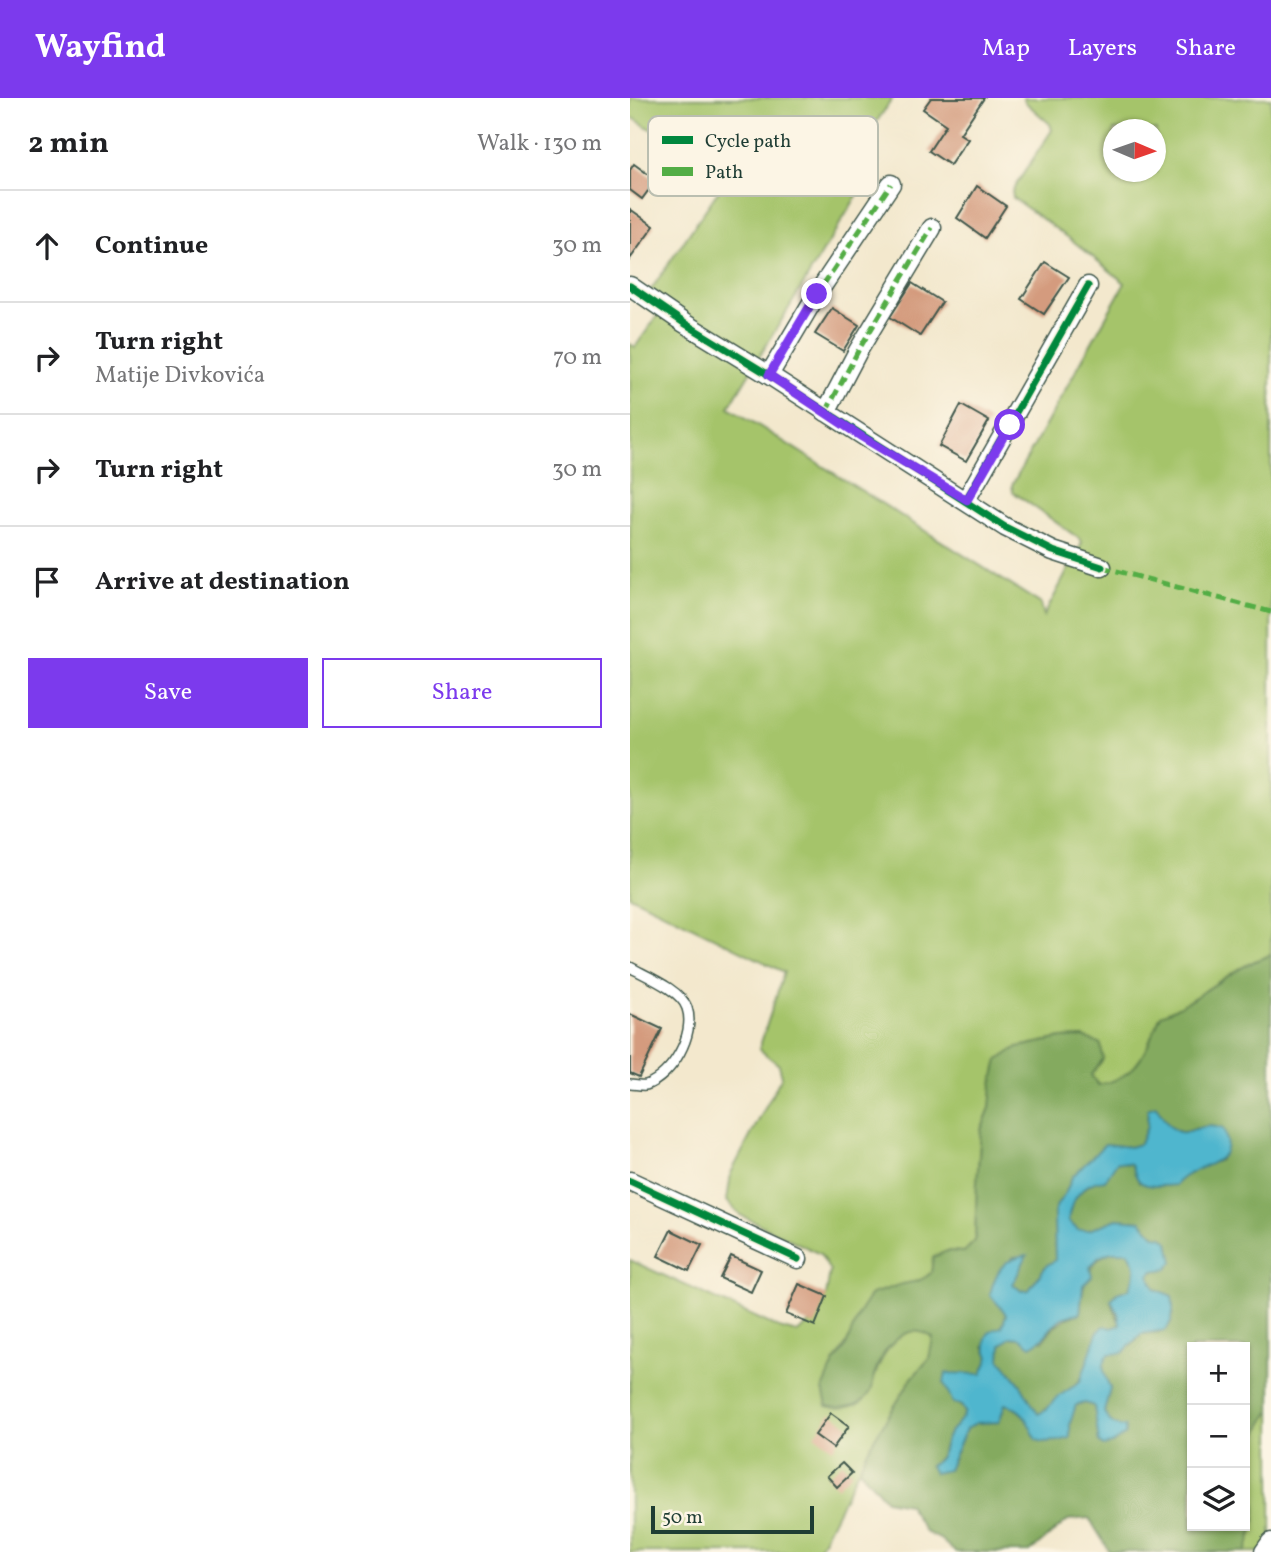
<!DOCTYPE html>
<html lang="en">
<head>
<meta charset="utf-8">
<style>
  :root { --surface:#fff; --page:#f2f2f2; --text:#202124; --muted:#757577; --line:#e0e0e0; --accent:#7c3aed }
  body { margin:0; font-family:Vollkorn,serif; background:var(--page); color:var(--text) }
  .controls { position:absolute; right:21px; bottom:21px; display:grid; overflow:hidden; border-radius:0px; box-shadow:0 2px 5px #0004 }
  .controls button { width:63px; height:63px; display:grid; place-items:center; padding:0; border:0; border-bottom:2px solid var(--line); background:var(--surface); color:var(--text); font:35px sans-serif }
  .compass { position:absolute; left:473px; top:21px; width:63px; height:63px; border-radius:50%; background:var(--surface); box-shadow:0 2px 5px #0004; rotate:92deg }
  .scale { position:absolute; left:21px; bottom:18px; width:163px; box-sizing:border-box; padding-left:7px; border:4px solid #1f3d34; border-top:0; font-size:19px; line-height:24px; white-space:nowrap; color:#1f3d34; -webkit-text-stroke:5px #fcf5e5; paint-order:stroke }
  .stop { position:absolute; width:21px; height:21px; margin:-16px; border:5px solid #7c3aed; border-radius:50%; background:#fff }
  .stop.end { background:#7c3aed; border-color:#fff; box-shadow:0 2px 7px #0008 }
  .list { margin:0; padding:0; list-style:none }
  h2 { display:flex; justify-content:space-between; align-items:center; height:91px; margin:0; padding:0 28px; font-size:30px }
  h2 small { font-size:23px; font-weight:400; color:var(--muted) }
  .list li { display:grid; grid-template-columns:46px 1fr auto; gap:21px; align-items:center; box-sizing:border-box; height:112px; padding:0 28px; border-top:2px solid var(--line) }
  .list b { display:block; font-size:26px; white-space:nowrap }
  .list p { margin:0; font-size:23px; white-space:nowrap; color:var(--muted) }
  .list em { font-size:23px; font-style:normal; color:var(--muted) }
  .actions { display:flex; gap:14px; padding:21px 28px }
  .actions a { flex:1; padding:16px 0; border:2px solid var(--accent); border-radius:0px; text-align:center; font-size:24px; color:var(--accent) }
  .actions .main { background:var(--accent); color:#fff }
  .icon { flex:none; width:38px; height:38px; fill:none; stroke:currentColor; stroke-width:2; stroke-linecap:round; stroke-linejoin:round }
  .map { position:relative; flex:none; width:641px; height:1454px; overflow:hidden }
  header { display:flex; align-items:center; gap:42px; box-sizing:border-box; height:98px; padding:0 35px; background:var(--accent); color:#fff }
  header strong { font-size:33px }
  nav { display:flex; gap:38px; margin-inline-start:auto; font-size:24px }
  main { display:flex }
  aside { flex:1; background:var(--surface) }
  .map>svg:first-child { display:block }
  .green { fill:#a5c46b; stroke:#628050; stroke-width:2; fill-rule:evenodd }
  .forest { fill:#84aa5f; stroke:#52744a; stroke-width:2; fill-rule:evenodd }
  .water { fill:#50b6ce; stroke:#387a81; stroke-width:2; fill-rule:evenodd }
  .building { fill:#d49b7e }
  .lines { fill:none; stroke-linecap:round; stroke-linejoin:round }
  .lane-casing { stroke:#3f574b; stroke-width:12 }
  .street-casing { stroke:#3f574b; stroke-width:21 }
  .lane { stroke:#fff; stroke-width:9 }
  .street { stroke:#fff; stroke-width:18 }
  .quiet { stroke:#52ad45; stroke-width:5; stroke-dasharray:10 5; stroke-linecap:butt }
  .cycleway-casing { stroke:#fcf5e5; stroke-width:11 }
  .cycleway { stroke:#00873e; stroke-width:7 }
  .route { stroke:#7c3aed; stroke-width:9 }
  .key { fill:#fcf5e5; stroke:#babeb0; stroke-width:2 }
  .key-label { font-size:19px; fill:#1f3d34 }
</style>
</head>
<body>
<header>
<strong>Wayfind</strong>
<nav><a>Map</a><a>Layers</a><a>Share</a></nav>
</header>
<main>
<aside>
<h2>2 min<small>Walk · 130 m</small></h2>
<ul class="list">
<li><svg class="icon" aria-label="ahead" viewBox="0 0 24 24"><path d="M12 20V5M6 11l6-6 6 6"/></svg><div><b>Continue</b></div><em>30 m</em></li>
<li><svg class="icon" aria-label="right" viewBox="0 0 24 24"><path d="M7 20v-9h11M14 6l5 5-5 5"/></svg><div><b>Turn right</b><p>Matije Divkovića</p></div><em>70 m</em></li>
<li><svg class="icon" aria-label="right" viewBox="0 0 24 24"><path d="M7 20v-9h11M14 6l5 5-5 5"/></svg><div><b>Turn right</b></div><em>30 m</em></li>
<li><svg class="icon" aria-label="arrive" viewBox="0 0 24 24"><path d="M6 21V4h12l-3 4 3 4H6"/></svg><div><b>Arrive at destination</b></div></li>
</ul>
<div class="actions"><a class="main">Save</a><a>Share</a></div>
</aside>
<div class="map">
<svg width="641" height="1454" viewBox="0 0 641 1454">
  <rect width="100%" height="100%" fill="#fcf5e5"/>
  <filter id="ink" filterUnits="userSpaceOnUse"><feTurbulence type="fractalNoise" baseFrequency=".0143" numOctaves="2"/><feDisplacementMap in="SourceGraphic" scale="14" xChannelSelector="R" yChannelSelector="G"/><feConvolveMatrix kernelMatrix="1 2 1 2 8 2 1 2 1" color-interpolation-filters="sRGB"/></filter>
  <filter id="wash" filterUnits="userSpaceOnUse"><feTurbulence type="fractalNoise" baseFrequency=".00686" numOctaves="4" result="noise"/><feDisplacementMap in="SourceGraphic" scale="28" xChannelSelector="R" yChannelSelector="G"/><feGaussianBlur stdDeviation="1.57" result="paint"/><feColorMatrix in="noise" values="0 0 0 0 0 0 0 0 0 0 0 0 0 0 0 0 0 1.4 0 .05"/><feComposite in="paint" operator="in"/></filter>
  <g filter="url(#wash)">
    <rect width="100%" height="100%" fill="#f3e8cd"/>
    <path class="green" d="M0,0H263L229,49L248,63L99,309L411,506L414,518L452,445L451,442L383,394L382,387L495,185L443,143L383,100L382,93L422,32L420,26L395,4L393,0H641V857C601,869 570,902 531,917C514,955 512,978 468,988L461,977L473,961L454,939L432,940L388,949L369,962L360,1010L351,1032L347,1084L345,1143L334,1154L318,1153C308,1165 299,1183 282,1186C272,1188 264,1187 255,1193C238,1204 217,1247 204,1265L241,1293C246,1266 269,1214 304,1240L299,1261L282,1280L241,1346L191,1446L183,1454H0V1162L149,1230L167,1235L187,1220L196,1198L200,1173L190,1156L110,1117L97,1103L101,1075L152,978L149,967L129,951L154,874L0,798V246L5,249L28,217L12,205L97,80L0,18ZM484,32H526V74H484Z
      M641,1313V1454H616C621,1439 627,1422 625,1406C623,1398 619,1392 618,1385C617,1359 626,1332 641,1313Z"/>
    <path class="forest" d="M641,857V1313C626,1332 617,1359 618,1385C619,1392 623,1398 625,1406C627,1422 621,1439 616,1454H480L459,1420L438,1422L400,1454H325L310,1441L295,1434L278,1406L256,1402L229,1371L241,1346L282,1280L299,1261L303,1240C276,1220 252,1252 244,1277C243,1281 243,1289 241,1293C233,1309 212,1312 197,1308L193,1291L204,1265L215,1250L230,1213L241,1196C249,1194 255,1192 263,1189C280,1182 285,1188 301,1175L303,1159L317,1153L334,1154L345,1143L347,1084L351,1032L360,1010L362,986L368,962L388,949L432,940L454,939L471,946L473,961L461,977L468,987C511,978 514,954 531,917C570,902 601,869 641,857ZM526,1008C553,1058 560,1018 593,1031L590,1062L562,1072L538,1088L509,1084L501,1066L487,1064C469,1090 441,1084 438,1123L448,1132H459L487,1121L511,1123L525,1138L533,1139L539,1145C541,1166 532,1165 519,1177L525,1191L542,1198L543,1217L540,1226L529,1234L511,1236L501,1248L479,1256L473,1262V1276L480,1290L474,1314L478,1323L486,1328L469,1344L464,1308L455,1305L446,1307L440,1325V1340L413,1344C396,1329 399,1313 375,1306L369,1324L346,1325L336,1331L318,1372L300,1368C318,1355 310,1346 321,1333C327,1326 331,1324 335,1314L314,1285L352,1276L359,1259L354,1248L372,1229L376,1217L371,1207L383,1159L396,1158L383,1186L391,1193L399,1192L416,1168L425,1162L424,1115L427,1107L437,1092L442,1079L475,1046L500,1049L510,1046L517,1029L518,1011ZM562,1249H615V1428H562Z
      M481,1154H498C508,1168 507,1176 499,1191L487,1195L481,1202L490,1227C453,1239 467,1259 450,1282C448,1285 412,1315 408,1317L391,1287L370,1261L371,1247L380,1239L413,1243C423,1227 432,1221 450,1215C453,1188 454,1165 481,1154Z"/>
    <path class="water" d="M526,1008C554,1059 560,1018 593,1031C610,1071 564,1063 545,1087C536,1088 515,1090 509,1083C506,1079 503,1071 501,1066L487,1064L475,1082C453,1083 440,1103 438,1123L448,1132H459L487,1121L511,1123L525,1138L532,1139L539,1144L543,1164L537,1171L523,1173L519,1177L525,1191L542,1198C544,1210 544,1221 536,1232L511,1236L493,1255L479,1256C469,1268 475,1277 480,1290L474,1314C479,1324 484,1328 495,1329V1336L482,1346L473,1348L469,1344L464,1308L455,1305L446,1307L440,1325V1340L429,1343L413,1344L407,1342C396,1324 398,1313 375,1306L369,1324L346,1325L336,1331L318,1372L304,1375L300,1368C319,1355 310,1346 321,1333C327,1326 331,1324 335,1314L331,1307L323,1305L314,1285L316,1275L352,1276L359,1259C353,1244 353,1232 372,1229L376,1217C372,1208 365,1205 360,1196C366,1173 373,1160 397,1157L383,1186L391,1193L399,1192L416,1168L425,1162L424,1115L427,1107L437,1092L442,1079L475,1046L500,1049L510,1046L517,1029L518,1011ZM481,1154H498C508,1168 507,1176 499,1191L487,1195L481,1202L488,1215L490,1227L482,1230L474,1228L467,1235L450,1284L426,1300L416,1312L408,1316L391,1287L370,1261L371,1247L381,1239L390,1240L401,1248C418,1240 419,1228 432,1220C437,1218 444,1217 450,1215L453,1187L462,1178L460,1169L469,1159Z"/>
    <g id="blocks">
      <path class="building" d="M301,0H354L330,36L338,41L320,67L299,53L316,27L293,11Z
        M4,66L26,82L12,101L0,92V72Z
        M347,88L376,108L355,140L327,120Z
        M0,111L24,128L0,161Z
        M415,164L439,179L414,216L391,201Z
        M282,185L312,204L290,238L260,219Z
        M202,210L229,227L213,253L185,236Z
        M331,307L359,323L336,363L309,348Z
        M0,916L32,931L9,979L0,975Z
        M41,1132L72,1147L59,1173L28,1158Z
        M101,1158L131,1172L121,1194L90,1180Z
        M169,1186L197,1198L185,1228L156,1216Z
        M201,1315L219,1328L203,1350L185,1337Z
        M212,1365L222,1375L207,1389L197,1378Z"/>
    </g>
  </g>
  <g filter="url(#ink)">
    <use href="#blocks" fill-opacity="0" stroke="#3f574b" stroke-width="2"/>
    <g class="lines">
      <defs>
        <path id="lane" d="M0,869C16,878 51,892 57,910C66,936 42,978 16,987C12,988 5,986 0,986"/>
        <path id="street" d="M0,188L54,225L139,277L375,429L423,453L472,469
          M139,277L187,196L261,86
          M196,314L228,253L302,130
          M336,402L458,188
          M0,1083L168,1161
          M634,1454L641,1444"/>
      </defs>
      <use href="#lane" class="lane-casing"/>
      <use href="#street" class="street-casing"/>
      <use href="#lane" class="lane"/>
      <use href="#street" class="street"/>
      <path class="quiet" d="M139,277L187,196L261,86
        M196,314L228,253L302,130
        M472,469L641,514"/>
      <defs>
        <path id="cycleway" d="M0,188L54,225L139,277L375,429L423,453L472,469
          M336,402L458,188
          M0,1083L168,1161"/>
      </defs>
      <use href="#cycleway" class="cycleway-casing"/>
      <use href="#cycleway" class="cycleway"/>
    </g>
  </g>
  <g class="lines" filter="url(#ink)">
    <path class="route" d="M187,196L139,277L232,339L337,402L380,327"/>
  </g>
  <rect x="18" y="18" width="230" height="80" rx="10" class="key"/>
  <rect x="32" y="38" width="31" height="8" fill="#00873e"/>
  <rect x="32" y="69" width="31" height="9" fill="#52ad45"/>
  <g class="key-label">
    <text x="75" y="49">Cycle path</text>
    <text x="75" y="80">Path</text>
  </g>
</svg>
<div class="controls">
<button>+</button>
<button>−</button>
<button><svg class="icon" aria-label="layers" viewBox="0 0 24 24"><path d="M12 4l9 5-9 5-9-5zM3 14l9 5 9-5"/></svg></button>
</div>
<svg class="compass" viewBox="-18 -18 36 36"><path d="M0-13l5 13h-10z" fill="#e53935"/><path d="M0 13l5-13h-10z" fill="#757577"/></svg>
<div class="scale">50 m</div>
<div class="stop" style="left:380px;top:327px"></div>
<div class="stop end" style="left:187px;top:196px"></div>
</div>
</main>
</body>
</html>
